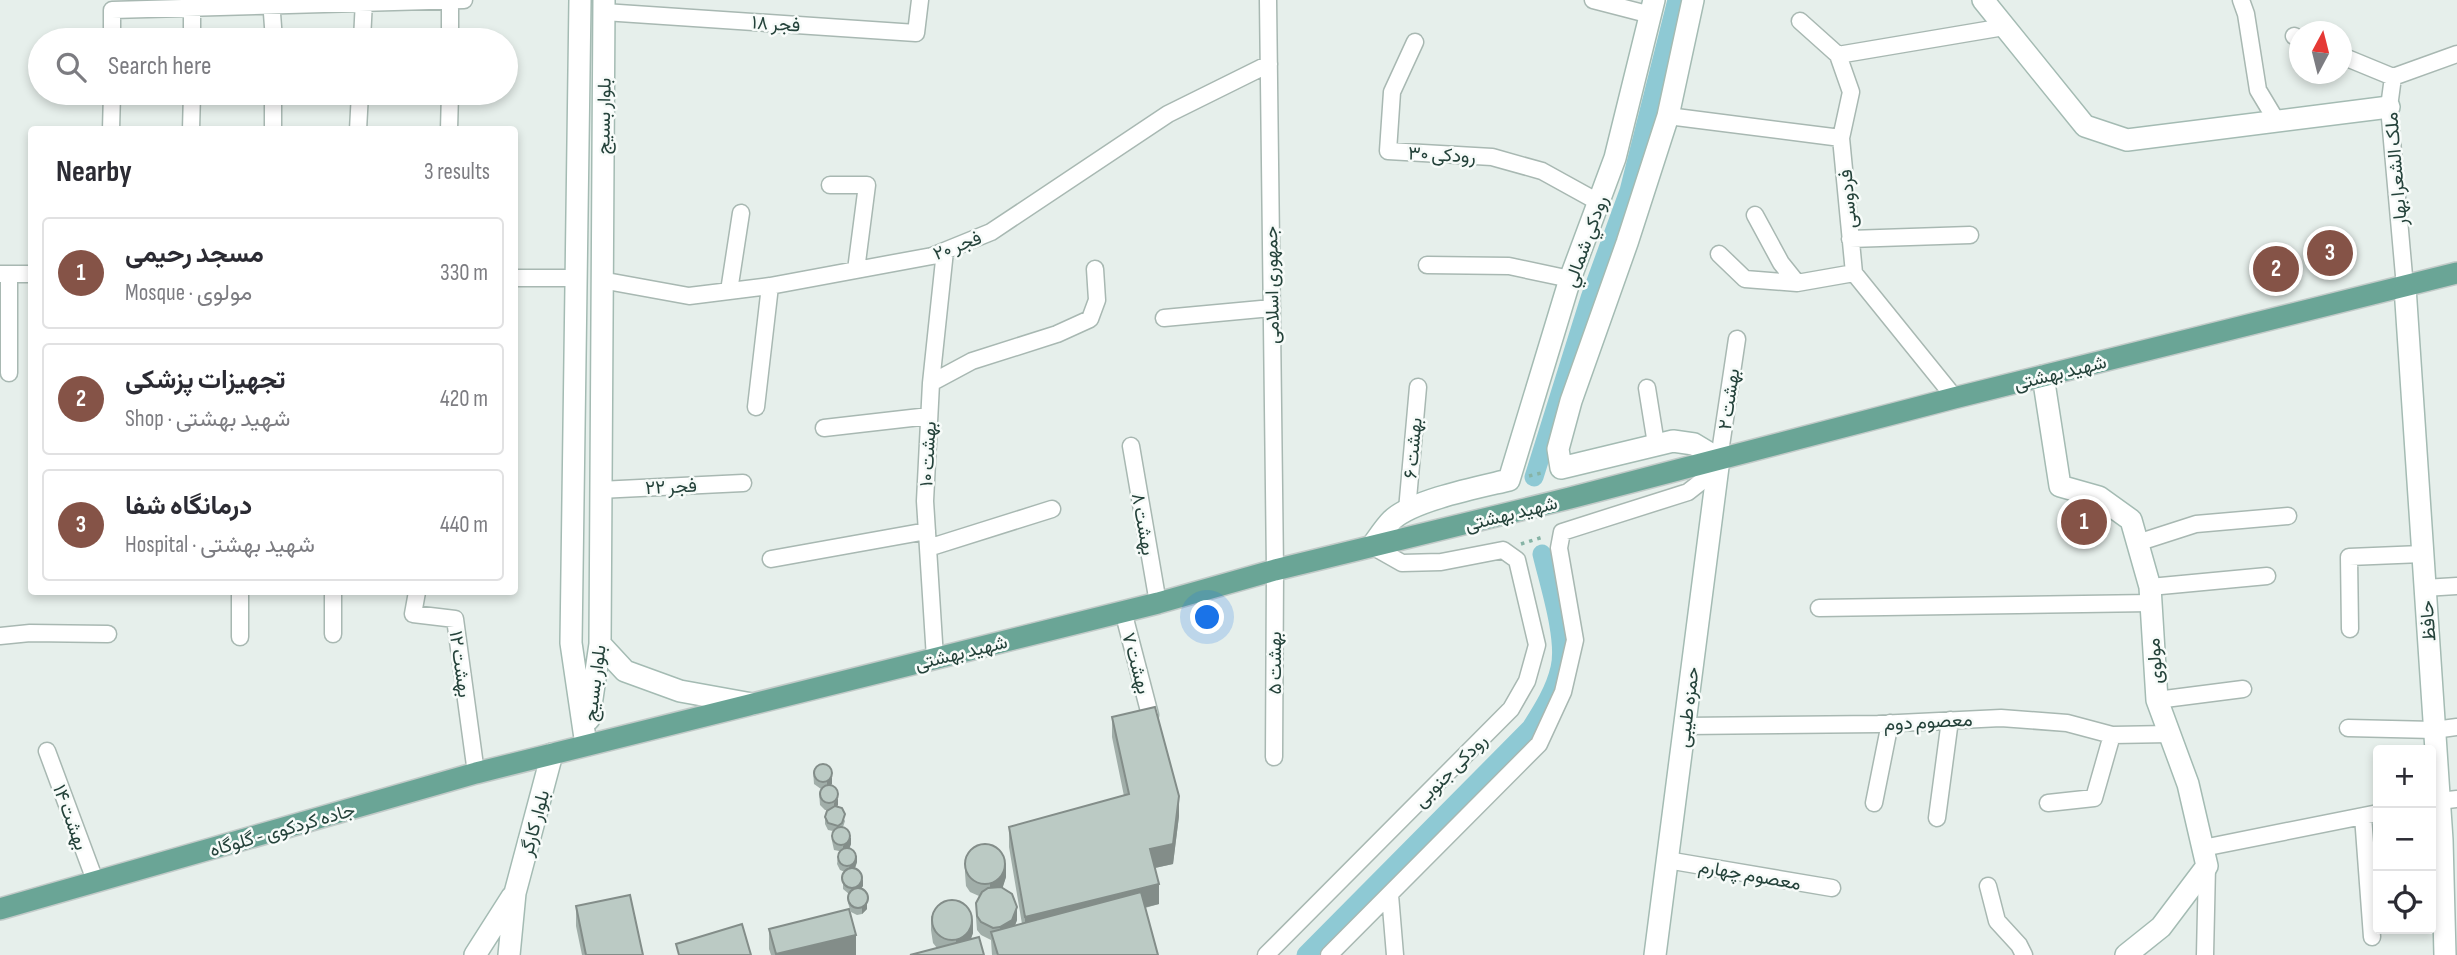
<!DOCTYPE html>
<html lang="en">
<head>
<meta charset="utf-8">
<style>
  :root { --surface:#fff; --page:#f2f2f3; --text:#2b2b33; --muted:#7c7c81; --line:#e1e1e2; --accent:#855347 }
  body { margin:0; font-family:"Sofia Sans Condensed",Vazirmatn,sans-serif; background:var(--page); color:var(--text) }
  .controls { position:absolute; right:21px; bottom:21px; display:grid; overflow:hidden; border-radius:7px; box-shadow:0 4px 10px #0003 }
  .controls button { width:63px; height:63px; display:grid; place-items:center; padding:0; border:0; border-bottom:2px solid var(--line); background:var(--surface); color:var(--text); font:35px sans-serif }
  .compass { position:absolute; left:2289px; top:21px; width:63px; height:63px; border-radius:50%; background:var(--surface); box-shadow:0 4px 10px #0003; rotate:7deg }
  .you { position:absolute; left:1208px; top:618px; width:24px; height:24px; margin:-18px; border:5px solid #fff; border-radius:50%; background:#1a73e8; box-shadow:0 0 0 10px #1a73e833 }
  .badge { display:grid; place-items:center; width:46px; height:46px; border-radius:50%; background:var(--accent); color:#fff; font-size:23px; font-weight:700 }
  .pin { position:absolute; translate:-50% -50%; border:4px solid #fff; box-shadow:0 2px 7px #0006 }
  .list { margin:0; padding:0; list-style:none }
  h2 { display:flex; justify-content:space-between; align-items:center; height:91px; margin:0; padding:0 28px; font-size:30px }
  h2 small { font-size:23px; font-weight:400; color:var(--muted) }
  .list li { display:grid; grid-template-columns:46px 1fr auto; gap:21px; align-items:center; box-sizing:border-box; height:112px; margin:0 14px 14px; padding:0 14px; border:2px solid var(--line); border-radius:7px }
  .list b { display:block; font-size:26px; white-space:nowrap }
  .list p { margin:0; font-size:23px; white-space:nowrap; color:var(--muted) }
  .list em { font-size:23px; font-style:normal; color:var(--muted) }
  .icon { flex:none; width:38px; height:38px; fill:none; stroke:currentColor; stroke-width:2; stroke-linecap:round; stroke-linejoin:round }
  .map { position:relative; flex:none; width:2457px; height:955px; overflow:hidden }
  .search { position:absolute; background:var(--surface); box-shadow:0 4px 10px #0003; left:28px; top:28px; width:490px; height:77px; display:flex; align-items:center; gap:18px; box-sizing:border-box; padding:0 24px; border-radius:38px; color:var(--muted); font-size:26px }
  .panel { position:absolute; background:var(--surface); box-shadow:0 4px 10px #0003; left:28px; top:126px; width:490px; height:469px; border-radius:7px }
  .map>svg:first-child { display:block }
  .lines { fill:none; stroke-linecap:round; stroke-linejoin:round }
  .canal { stroke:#8ec9d4; stroke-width:19 }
  .street-casing { stroke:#a8b8b2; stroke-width:19 }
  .secondary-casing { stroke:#a4bbb3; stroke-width:24 }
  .primary-casing { stroke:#c2cac8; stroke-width:24 }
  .path { stroke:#86b3a5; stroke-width:3.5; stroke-dasharray:3.5 5; stroke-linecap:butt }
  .street { stroke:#fff; stroke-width:16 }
  .secondary { stroke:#fff; stroke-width:21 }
  .primary { stroke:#6aa596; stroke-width:21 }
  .wall { fill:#a1aea9 }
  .shaded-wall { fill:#838d89 }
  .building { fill:#bbcac4; stroke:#838d89; stroke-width:2 }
  .labels { text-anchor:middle; stroke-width:5; stroke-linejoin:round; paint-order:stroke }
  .street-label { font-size:19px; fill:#24423a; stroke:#f7fbf9 }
</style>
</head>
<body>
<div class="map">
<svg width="2457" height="955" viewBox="0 0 2457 955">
  <rect width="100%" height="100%" fill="#e6efeb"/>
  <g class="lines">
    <path class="canal" d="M1534,477L1590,298L1629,191L1677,0
      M1306,955L1531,728C1543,709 1555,690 1560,668C1567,639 1549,584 1542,554"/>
    <defs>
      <path id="street" d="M271,0L274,40
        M1268,0L1275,570L1274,757
        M1593,0L1651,15
        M2241,0L2246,14L2258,90L2276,120
        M604,12L916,33L920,0
        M1800,21L1838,55L1851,92L1841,138
        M2294,36L2300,39
        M112,40V10L464,0
        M192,40V8
        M362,40L364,0
        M450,40V0
        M1415,42L1392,92L1388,151L1492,157L1542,171L1600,203
        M1838,55L2004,27
        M2342,56L2393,77
        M1668,116L1841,138L1854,273L1955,398
        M111,130L112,93
        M191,130L192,93
        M273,130V93
        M358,130L360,93
        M449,130L450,93
        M830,185H867L856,270
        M1755,215L1781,263L1797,283L1854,273
        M1850,239L1970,235
        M1719,254L1745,279L1797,283
        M1427,265L1509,266L1570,279
        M0,274H32
        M9,274V373
        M514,278H577
        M601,280L689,296L770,286L932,256L991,232L1168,114L1269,64
        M2405,287L2389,107L2393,77L2457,54
        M729,291L741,213
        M1164,318L1272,308
        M931,383L972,361L1057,334L1090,319L1097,300L1095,269
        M1647,388L1656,444
        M756,407L770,286
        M824,428L929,416
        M1131,446L1158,603
        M599,490L743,483
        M1407,510L1418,387
        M2137,543L2196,524L2288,516
        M928,548L1052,509
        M771,559L927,531
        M2150,587L2267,576
        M2424,588L2457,586
        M417,592L413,614L455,619L476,773
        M1819,608L2151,603
        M1123,611L1150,715
        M2350,629L2349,557L2422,554
        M333,634V592
        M0,636L30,633L108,634
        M240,637V592
        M935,658L925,501L931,383L945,251
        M2157,700L2243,689
        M1685,726L1878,724L2001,718L2067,723L2112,735L2170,734
        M2348,728L2434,730L2457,727
        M47,751L96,883
        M2431,802L2457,799
        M1874,803L1890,723
        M2048,803L2094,798L2112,735
        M2363,816L2372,937
        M1937,818L1950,720
        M2203,848L2378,813
        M1667,860L1832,888
        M1988,886L1997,921L2019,945L2024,955
        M1390,895L1395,955
        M1266,955L1511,709L1527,681L1537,645L1517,560L1503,550L1441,562L1402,563L1372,546
        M1329,955L1539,744L1563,692L1575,640L1559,548L1562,532L1688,492L1702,481L1719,459L1737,339
        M2205,955L2207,866"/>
      <path id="secondary" d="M580,0L571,643L586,745
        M1983,0L2085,126L2127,140L2389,107
        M2405,287L2442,840L2445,955
        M2043,376L2060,486L2099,497L2131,520L2150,587L2157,700L2188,784L2207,866L2161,927L2126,955
        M1372,546C1378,538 1384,528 1392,520C1413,500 1480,487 1509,480L1570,279L1615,158L1654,0
        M600,644L625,671L680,691L752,704
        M589,719L600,644L604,0
        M475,955L512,897
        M509,955L515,893L552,754
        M1655,955L1719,459L1694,444L1673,441L1561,468L1558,449L1571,401L1627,243L1668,116L1693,0"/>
      <path id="primary" d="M0,909L476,773L1158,603L1275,570L1570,498L1954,398L2457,273"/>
    </defs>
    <use href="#street" class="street-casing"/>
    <use href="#secondary" class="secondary-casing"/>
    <use href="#primary" class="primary-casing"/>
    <path class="path" d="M1529,476L1545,472
      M1521,544L1543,537"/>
    <use href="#street" class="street"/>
    <use href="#secondary" class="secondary"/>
    <use href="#primary" class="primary"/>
  </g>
  <path class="wall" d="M1112,717L1179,816L1173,864L1155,868L1159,904L1145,908L1158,955H992L991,940L981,935L977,930L976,917V903L979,896L970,892L966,886L965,873V860L1006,877L1002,888L1017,920L1015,925L1022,924L1009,847V827L1124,796L1112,737Z
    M813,770L832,784L831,785L838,805L837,806L845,821L843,827L851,844L849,848L857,862L855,869L863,886L860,889L867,909L862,914L857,915L851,912L848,903V896L849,894L843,889V876L845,872L840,870L837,864L839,851L834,850L832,841V834L833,831L828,830L825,824V817L828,810H825L820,805L819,792L821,789L814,784Z
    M576,906L643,955H582L576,926Z
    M931,916L973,933L971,939L937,948L933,943L931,930Z
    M769,929L856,955H771L769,949Z"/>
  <path class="shaded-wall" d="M832,777V784L827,788V781Z
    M1179,796V816L1173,864L1150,869V849Z
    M838,798V805L834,810V803Z
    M851,837V844L849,850L843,853V846Z
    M857,855V862L854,870L849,873V867Z
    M1006,863V877L1002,890L990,898V884Z
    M863,879V886L857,894V887Z
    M1159,884V904L1025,937V917Z
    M867,902V909L862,914V907Z
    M1017,907V920L1012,934L1000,941V927Z
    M973,920V933L968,946L956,954V940Z
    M856,935V955H776V954Z"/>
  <path class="building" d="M1155,707L1179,796L1173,844L1150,849L1159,884L1025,917L1009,827L1129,794L1112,717Z
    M814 773a9 9 0 1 1 18 0a9 9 0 1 1-18 0Z
    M820 794a9 9 0 1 1 18 0a9 9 0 1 1-18 0Z
    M835,806L842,808L845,814L842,823L838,826L828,823L825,817L827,811Z
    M832 836a9 9 0 1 1 18 0a9 9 0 1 1-18 0Z
    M965 864a20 20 0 1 1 40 0a20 20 0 1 1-40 0Z
    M838 857a9 9 0 1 1 18 0a9 9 0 1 1-18 0Z
    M842 878a10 10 0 1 1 20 0a10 10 0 1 1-20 0Z
    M1001,887L1012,894L1017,907L1012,920L1000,927L993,928L981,922L977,916L976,903L982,892L988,888Z
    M848 898a10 10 0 1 1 20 0a10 10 0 1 1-20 0Z
    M1141,892L1158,955H998L991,932Z
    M630,895L643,955H586L576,906Z
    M932 920a20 20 0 1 1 40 0a20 20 0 1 1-40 0Z
    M849,909L856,935L776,954L769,929Z
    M742,924L751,955H679L676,944Z
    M979,937L984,955H910Z"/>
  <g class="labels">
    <g class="street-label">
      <text transform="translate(776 23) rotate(4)" y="7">فجر ۱۸</text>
      <text transform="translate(603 116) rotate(-89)" y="7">بلوار بسیج</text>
      <text transform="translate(1442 154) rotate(3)" y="7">رودکی ۳۰</text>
      <text transform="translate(2395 169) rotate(-95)" y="7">ملک الشعرا بهار</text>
      <text transform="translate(1847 199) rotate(-95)" y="7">فردوسی</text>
      <text transform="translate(1585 241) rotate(-70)" y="7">رودکي شمالي</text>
      <text transform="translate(957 245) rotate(-21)" y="7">فجر ۲۰</text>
      <text transform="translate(1271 285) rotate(-91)" y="7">جمهوری اسلامی</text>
      <text transform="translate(2060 372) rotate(-14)" y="7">شهید بهشتی</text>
      <text transform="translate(1728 399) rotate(-82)" y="7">بهشت ۲</text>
      <text transform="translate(1412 448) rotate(-85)" y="7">بهشت ۶</text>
      <text transform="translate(927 454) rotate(-87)" y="7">بهشت ۱۰</text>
      <text transform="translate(671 486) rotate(-3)" y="7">فجر ۲۲</text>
      <text transform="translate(1511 513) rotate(-14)" y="7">شهید بهشتی</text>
      <text transform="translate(1144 524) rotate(80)" y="7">بهشت ۸</text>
      <text transform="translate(2427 621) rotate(-94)" y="7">حافظ</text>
      <text transform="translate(961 652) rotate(-14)" y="7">شهید بهشتی</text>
      <text transform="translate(2154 661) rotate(-94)" y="7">مولوی</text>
      <text transform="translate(1137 663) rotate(75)" y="7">بهشت ۷</text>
      <text transform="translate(1274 663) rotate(-90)" y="7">بهشت ۵</text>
      <text transform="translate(461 664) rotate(82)" y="7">بهشت ۱۲</text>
      <text transform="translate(594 683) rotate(-83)" y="7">بلوار بسیج</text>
      <text transform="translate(1687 707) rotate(-83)" y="7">حمزه طیبی</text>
      <text transform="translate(1928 721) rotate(-3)" y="7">معصوم دوم</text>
      <text transform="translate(1450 770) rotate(-45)" y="7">رودکی جنوبی</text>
      <text transform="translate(71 817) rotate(70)" y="7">بهشت ۱۴</text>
      <text transform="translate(534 823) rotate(-75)" y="7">بلوار کارگر</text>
      <text transform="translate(282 829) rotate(-16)" y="7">جاده کردکوی - گلوگاه</text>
      <text transform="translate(1750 874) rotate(10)" y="7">معصوم چهارم</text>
    </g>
  </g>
</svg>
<div class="controls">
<button>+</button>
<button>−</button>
<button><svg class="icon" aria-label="locate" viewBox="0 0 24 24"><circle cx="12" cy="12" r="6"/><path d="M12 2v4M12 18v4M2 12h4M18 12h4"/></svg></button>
</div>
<svg class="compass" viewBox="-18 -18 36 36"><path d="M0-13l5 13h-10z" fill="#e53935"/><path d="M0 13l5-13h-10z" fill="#7c7c81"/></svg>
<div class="you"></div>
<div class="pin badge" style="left:2084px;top:522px">1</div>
<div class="pin badge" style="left:2276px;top:269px">2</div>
<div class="pin badge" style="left:2330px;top:253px">3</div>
<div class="search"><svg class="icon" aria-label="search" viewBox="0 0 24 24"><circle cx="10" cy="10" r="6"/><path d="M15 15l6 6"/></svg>Search here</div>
<section class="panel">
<h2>Nearby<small>3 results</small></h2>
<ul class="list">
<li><span class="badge">1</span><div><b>مسجد رحیمی</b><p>Mosque · مولوی</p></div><em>330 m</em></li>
<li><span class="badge">2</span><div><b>تجهیزات پزشکی</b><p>Shop · شهید بهشتی</p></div><em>420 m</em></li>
<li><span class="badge">3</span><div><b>درمانگاه شفا</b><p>Hospital · شهید بهشتی</p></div><em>440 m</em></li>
</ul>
</section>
</div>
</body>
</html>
